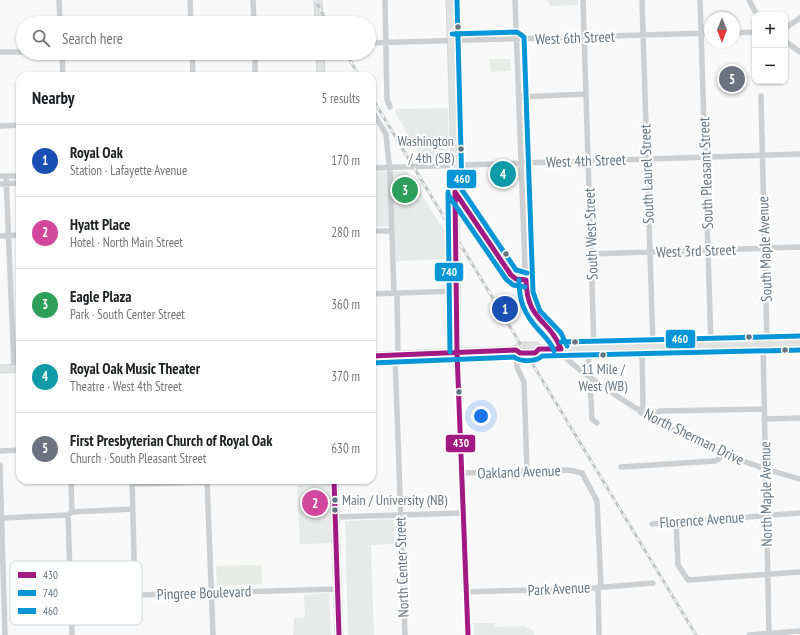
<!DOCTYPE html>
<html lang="en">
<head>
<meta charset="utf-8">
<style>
  :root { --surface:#fff; --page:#f6f6f6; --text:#202124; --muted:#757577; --line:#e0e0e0; --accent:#d93025 }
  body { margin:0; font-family:"PT Sans Narrow",sans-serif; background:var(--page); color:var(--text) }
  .controls { position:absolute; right:12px; top:12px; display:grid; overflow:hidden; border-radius:8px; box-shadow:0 1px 3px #0004 }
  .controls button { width:36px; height:36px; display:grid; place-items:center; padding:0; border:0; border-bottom:1px solid var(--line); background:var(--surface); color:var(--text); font:20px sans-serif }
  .compass { position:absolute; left:704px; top:12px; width:36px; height:36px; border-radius:50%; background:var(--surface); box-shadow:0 1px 3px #0004; rotate:180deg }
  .you { position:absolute; left:481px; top:416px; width:14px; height:14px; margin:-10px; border:3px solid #fff; border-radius:50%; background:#1a73e8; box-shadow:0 0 0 6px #1a73e833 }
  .badge { display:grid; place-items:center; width:26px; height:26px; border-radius:50%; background:var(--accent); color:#fff; font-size:13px; font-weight:700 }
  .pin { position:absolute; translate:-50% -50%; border:2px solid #fff; box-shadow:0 1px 4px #0006 }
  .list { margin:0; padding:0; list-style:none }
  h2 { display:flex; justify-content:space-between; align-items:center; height:52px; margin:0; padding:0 16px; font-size:17px }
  h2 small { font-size:13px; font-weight:400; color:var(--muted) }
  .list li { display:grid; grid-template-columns:26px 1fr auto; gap:12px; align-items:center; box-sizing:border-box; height:72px; padding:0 16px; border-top:1px solid var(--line) }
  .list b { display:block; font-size:15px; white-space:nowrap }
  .list p { margin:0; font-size:13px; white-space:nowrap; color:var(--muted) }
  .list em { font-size:13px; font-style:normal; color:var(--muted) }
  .icon { flex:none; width:22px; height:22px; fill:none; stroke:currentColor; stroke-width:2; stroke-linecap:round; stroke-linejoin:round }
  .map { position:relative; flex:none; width:800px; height:635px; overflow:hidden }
  .search { position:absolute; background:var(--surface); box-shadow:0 1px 3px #0004; left:16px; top:16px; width:360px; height:44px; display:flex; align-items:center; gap:10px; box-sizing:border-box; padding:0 14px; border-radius:22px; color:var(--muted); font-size:15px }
  .panel { position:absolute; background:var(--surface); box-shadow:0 1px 3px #0004; left:16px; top:72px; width:360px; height:412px; border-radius:12px }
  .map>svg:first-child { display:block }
  .built { fill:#e8e9e9 }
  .green { fill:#e8ebe6 }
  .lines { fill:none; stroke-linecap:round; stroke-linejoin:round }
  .major-casing { stroke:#d5d6d7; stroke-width:9 }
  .minor { stroke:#cecfd0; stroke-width:5.5 }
  .major { stroke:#e1e2e2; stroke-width:7 }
  .rail-casing { stroke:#c3c5c6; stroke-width:3 }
  .rail { stroke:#fff; stroke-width:1.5; stroke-dasharray:4.5; stroke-linecap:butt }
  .bus-1-casing { stroke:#fff; stroke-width:8 }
  .bus-2-casing { stroke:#fff; stroke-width:8 }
  .bus-3-casing { stroke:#fff; stroke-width:8 }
  .bus-1 { stroke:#a31984; stroke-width:5 }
  .bus-2 { stroke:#0696d7; stroke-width:5 }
  .bus-3 { stroke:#0696d7; stroke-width:5 }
  .bus-dot { fill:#657683; stroke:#fff; stroke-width:1.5 }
  .labels { text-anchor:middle; stroke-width:4; stroke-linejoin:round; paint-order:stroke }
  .bus-label { font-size:14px; fill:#657683; stroke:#fff; text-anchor:end }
  .street-label { font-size:15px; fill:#657683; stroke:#fff }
  .key { fill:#fff; stroke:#d1d6da; stroke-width:1 }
  .key-label { font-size:11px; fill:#657683 }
  .line-badge { stroke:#fff; stroke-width:1.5 }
  .badge-label { font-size:11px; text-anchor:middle; font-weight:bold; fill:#fff }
</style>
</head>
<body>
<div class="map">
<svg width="800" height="635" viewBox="0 0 800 635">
  <rect width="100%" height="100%" fill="#f9f9f9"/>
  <path class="built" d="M547,0H578V5L550,6Z
    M446,108L448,109L449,161L425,163L395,113L396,109Z
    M407,171L449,238V259L396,261L395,226L372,227V172Z
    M331,484L332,543L300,544L297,485Z
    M394,519V544L371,545L374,635H348L345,521Z
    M329,593L331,635H293L294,618L305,617L304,595Z
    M473,623H495V627L524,626L533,630L534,635H474Z"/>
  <path class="green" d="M489,59H510L511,71L491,72Z
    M394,183H413L419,193H397L395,194L393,193Z
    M261,565L262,584L217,586L216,566Z"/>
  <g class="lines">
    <defs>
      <path id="major" d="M318,0L319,23
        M450,0L455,158L457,352
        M320,53L321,76
        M516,350L520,346H535L539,349
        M372,356L516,350L520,353H535L539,349L800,343
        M0,369L20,368
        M334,480L339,635"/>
    </defs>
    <use href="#major" class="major-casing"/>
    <path class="minor" d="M59,0L60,23
      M190,0L191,23
      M253,0L254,23
      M385,0L387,99L390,107
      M515,0L526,293C533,318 542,320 556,338C560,344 560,352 565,357C578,370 595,381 611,392C669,432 731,461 800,479
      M583,0L594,348
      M642,0L653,347
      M700,0L711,346
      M749,0L757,15
      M785,28L800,18
      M734,33L755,32
      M785,41L800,52
      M369,43L710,33
      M0,52H23
      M62,53L63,76
      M192,53L193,76
      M255,53V76
      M761,96L767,344
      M519,97L586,94
      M372,111L386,134L390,173L394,293
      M0,126L20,125
      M372,168L800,154
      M0,176H20
      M6,176L14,368
      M0,184L20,183
      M455,192L511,275L516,279L526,280
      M372,231H392
      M0,236L20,235
      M591,254L800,247
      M372,294L456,291
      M397,294L398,355
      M763,344L769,634
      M588,348L592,419L597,423
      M516,350L517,367L524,382L527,471
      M457,352L468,635
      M395,355L405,635
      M641,413L643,404L642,348
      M652,419L656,413L660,411L764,409
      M764,419L800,418
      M0,451L20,450
      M0,465L5,635
      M621,467L715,461L719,459L721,454
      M462,473L569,470L582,473L597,501L601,587
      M71,480L72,512
      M132,480L135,595
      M207,480L213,635
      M256,481L283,480
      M132,484L208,482
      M68,515L72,635
      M335,517L463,513
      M2,518L68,515L72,512L133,509
      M676,522L678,565L688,580L800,572
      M652,524L800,513
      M598,587L599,635
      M466,592L593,588L653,583
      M71,597L338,589
      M749,635L800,631"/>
    <use href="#major" class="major"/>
    <defs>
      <path id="rail" d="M315,0L328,23
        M346,53L359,76
        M372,98L696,635"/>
    </defs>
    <use href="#rail" class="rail-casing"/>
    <use href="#rail" class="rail"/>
    <defs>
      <path id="bus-1" d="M455,192L457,352L468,635
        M455,192L511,275L516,279L526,280
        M526,280C527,322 549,318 561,349
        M372,356L516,350L520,353H535L539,349H561
        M334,480L339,635"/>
      <path id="bus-2" d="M448,192L450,352
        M449,196L506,279L513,285L525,287
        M519,280C519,300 524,314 538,329C544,336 551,342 554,351
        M372,363L514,357C521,362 536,362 542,356L800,350"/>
      <path id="bus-3" d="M457,0L462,190L516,270L527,273
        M452,34L517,32L524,37L533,292L540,311L561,333L567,346
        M561,342L800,336"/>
    </defs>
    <use href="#bus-1" class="bus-1-casing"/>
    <use href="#bus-2" class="bus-2-casing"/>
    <use href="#bus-3" class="bus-3-casing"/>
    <use href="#bus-1" class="bus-1"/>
    <use href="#bus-2" class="bus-2"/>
    <use href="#bus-3" class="bus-3"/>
  </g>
  <g class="bus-dot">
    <circle cx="458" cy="27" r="3.5"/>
    <circle cx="461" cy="149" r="3.5"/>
    <circle cx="506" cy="254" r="3.5"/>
    <circle cx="749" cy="337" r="3.5"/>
    <circle cx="575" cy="342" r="3.5"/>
    <circle cx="785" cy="350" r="3.5"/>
    <circle cx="603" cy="355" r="3.5"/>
    <circle cx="459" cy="392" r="3.5"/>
    <circle cx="335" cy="500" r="3.5"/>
    <circle cx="335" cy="510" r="3.5"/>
  </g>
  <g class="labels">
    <g class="bus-label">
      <text x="454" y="146">Washington<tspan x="454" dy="17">/ 4th (SB)</tspan></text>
      <text x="603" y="374" text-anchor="middle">11 Mile /<tspan x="603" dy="17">West (WB)</tspan></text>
      <text x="342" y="505" text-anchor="start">Main / University (NB)</text>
    </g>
    <g class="street-label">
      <text transform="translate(575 38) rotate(-2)" y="5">West 6th Street</text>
      <text transform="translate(586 161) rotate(-2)" y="5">West 4th Street</text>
      <text transform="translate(706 173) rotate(-92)" y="5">South Pleasant Street</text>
      <text transform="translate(647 174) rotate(-92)" y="5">South Laurel Street</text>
      <text transform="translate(591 234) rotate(-92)" y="5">South West Street</text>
      <text transform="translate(765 249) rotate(-92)" y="5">South Maple Avenue</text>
      <text transform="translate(696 251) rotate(-2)" y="5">West 3rd Street</text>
      <text transform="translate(694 437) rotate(26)" y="5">North Sherman Drive</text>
      <text transform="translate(519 472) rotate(-2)" y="5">Oakland Avenue</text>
      <text transform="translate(766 494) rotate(-91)" y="5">North Maple Avenue</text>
      <text transform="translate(702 520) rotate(-4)" y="5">Florence Avenue</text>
      <text transform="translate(402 567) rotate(-92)" y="5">North Center Street</text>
      <text transform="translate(559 589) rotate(-3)" y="5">Park Avenue</text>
      <text transform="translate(204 593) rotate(-2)" y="5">Pingree Boulevard</text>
    </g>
  </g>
  <rect x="10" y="561" width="132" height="64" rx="6" class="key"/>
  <rect x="18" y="572" width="18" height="6" fill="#a31984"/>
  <rect x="18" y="590" width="18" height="6" fill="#0696d7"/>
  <rect x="18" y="608" width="18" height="6" fill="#0696d7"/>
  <g class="key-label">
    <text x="43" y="579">430</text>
    <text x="43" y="597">740</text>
    <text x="43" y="615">460</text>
  </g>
  <g class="line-badge">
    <rect x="446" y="169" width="31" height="20" rx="4" fill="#0696d7"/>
    <rect x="434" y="262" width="30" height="20" rx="4" fill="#0696d7"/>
    <rect x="665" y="329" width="31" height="20" rx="4" fill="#0696d7"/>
    <rect x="445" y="434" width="31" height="19" rx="4" fill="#a31984"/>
  </g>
  <g class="badge-label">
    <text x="462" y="183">460</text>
    <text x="449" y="276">740</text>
    <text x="680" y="343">460</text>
    <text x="461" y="447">430</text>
  </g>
</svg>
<div class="controls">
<button>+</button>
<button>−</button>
</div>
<svg class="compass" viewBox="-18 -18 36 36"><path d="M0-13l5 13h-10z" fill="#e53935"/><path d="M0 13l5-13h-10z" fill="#757577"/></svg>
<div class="you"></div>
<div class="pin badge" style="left:505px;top:309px;background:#1a4fb4">1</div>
<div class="pin badge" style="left:315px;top:503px;background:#d1479c">2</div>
<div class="pin badge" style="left:405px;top:190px;background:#2e9e5b">3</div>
<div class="pin badge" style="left:503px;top:174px;background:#0f9aa8">4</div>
<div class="pin badge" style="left:732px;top:79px;background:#6b7280">5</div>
<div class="search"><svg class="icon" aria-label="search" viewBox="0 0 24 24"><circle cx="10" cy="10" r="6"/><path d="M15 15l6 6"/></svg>Search here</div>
<section class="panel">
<h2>Nearby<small>5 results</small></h2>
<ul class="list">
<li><span class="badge" style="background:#1a4fb4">1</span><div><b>Royal Oak</b><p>Station · Lafayette Avenue</p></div><em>170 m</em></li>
<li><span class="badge" style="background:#d1479c">2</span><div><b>Hyatt Place</b><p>Hotel · North Main Street</p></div><em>280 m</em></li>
<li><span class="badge" style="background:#2e9e5b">3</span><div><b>Eagle Plaza</b><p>Park · South Center Street</p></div><em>360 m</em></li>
<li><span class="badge" style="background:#0f9aa8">4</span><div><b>Royal Oak Music Theater</b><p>Theatre · West 4th Street</p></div><em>370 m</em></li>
<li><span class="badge" style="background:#6b7280">5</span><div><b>First Presbyterian Church of Royal Oak</b><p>Church · South Pleasant Street</p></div><em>630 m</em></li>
</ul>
</section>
</div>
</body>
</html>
